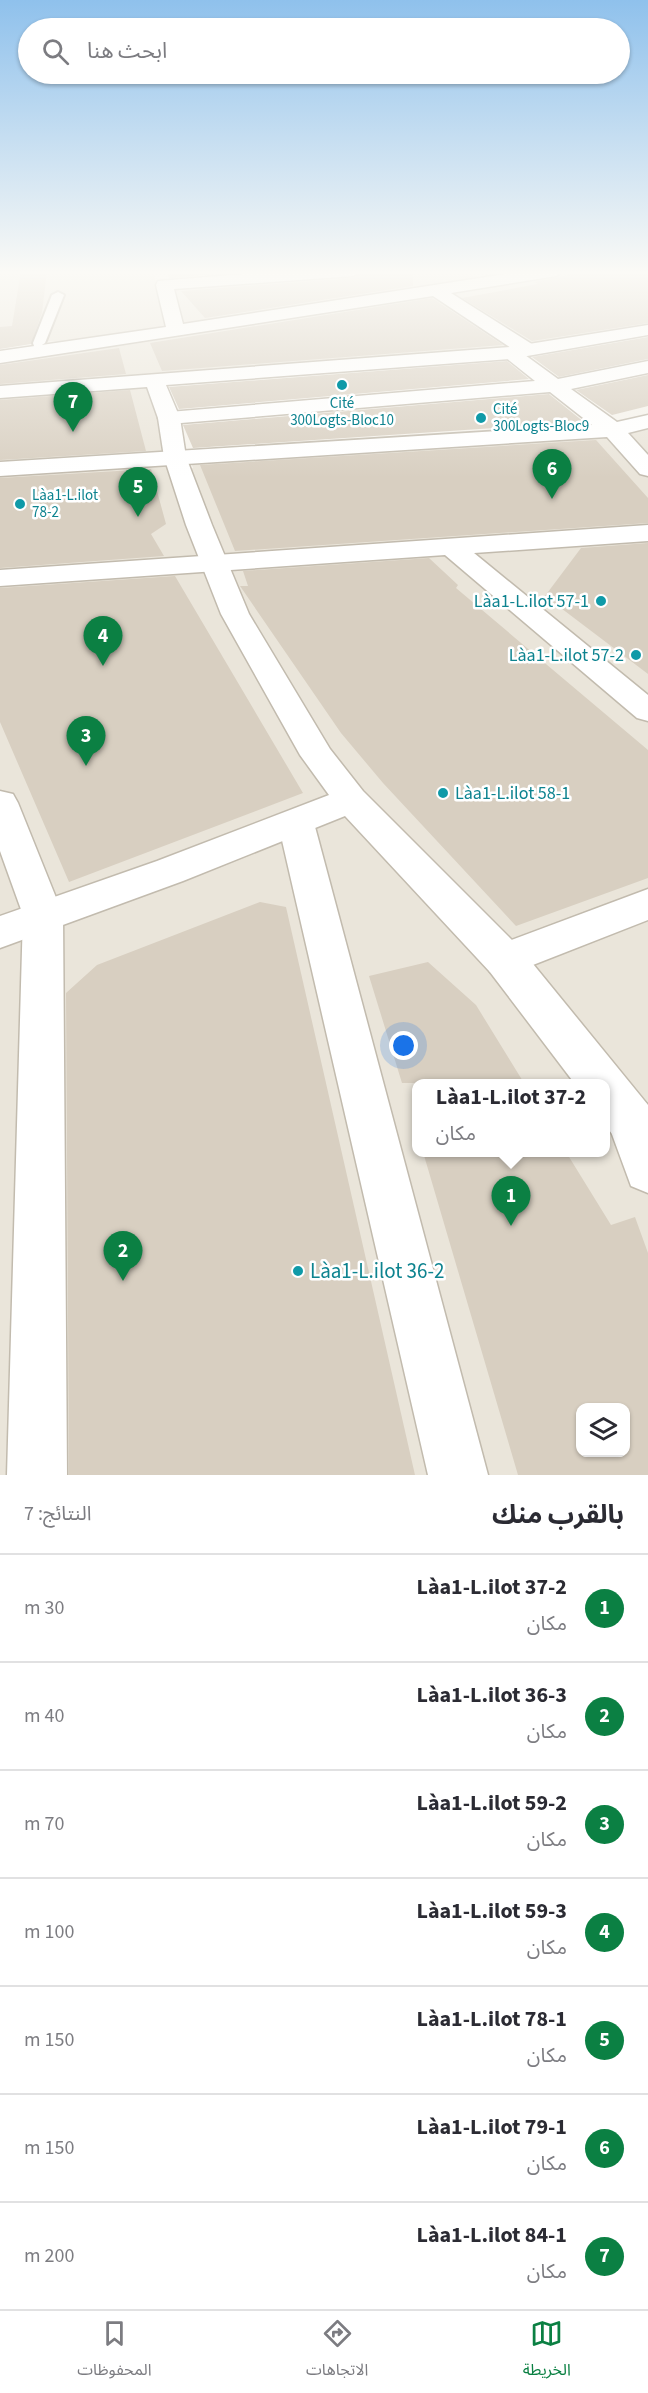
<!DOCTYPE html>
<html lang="ar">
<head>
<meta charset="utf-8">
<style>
  :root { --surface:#fff; --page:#f2f2f3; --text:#2b2b33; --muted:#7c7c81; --line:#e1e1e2; --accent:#0b8043 }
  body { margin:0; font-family:"Source Sans 3","Noto Sans Arabic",sans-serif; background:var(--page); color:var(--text); direction:rtl }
  .controls { position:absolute; right:18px; bottom:18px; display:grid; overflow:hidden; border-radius:12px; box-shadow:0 2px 4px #0004 }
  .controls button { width:54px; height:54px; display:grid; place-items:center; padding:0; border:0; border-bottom:2px solid var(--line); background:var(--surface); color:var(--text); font:30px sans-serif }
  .you { position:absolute; left:404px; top:1046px; width:21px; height:21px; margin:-15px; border:4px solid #fff; border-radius:50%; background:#1a73e8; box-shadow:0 0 0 9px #1a73e833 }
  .badge { display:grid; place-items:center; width:39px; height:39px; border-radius:50%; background:var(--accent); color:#fff; font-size:20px; font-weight:700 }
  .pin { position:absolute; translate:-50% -50px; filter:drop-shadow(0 2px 3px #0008) }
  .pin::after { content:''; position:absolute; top:32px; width:21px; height:18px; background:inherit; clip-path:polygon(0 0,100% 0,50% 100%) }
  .popup { position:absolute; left:412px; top:1079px; width:198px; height:78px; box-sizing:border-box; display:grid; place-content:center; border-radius:12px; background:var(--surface); filter:drop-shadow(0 2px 4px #0005); font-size:20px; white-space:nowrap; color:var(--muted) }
  .popup b { font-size:22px; color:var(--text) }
  .popup::after { content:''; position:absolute; left:50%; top:100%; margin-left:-12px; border:12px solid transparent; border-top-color:var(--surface) }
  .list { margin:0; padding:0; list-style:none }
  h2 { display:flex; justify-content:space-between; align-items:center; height:78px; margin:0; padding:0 24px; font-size:26px }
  h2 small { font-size:20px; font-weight:400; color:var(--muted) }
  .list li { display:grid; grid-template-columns:39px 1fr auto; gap:18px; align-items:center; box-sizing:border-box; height:108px; padding:0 24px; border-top:2px solid var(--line) }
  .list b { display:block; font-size:22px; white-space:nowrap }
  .list p { margin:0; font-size:20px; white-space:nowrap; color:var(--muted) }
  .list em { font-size:20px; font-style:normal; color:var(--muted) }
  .icon { flex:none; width:33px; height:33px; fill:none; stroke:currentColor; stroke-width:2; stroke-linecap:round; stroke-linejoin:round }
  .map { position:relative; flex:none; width:648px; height:1475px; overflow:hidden; direction:ltr }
  .search { position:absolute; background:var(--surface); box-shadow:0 2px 4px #0004; left:18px; right:18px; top:18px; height:66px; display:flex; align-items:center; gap:15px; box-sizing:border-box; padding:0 21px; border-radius:33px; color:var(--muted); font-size:22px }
  .sheet { height:834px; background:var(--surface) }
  nav { display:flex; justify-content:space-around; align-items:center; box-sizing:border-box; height:84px; border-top:2px solid var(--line); background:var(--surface); font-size:16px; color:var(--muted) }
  nav a { display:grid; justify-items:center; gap:3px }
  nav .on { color:var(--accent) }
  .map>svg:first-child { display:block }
  .residential { fill:#eae5da; fill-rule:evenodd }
  .building { fill:#d8cfc1; fill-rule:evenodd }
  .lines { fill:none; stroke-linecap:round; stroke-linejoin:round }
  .service-casing { stroke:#c2bbae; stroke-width:4 }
  .minor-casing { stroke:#c2bbae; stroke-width:3 }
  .tertiary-casing { stroke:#c2bbae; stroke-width:3 }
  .service { fill:#fff; fill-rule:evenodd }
  .minor { fill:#fff; fill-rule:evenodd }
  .tertiary { fill:#fff; fill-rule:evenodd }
  .culture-dot { fill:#0f9aa8; stroke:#fff; stroke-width:2 }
  .labels { text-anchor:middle; stroke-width:5; stroke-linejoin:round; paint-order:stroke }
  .far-culture-label { font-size:15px; fill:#0d838f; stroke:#fff; text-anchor:start }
  .culture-label { font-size:18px; fill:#0d838f; stroke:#fff; text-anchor:end }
  .near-culture-label { font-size:21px; fill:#0d838f; stroke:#fff; text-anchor:start }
</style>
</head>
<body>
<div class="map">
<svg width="648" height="1475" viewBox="0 0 648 1475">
  <rect width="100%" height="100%" fill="#f6f3ec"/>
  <path class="residential" d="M0,271H153L169,329L97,340L0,343Z
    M396,271H469L484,281L182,327L171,287Z
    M565,271H648V325L504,350L153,376L188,469L193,468L190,459L623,432L648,425V1475H0V359L405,299ZM416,1084H606V1152H416ZM580,1408H626V1452H580Z"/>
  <path class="building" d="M21,271H47L42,313L31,344L0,349V327L12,326Z
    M164,271H248L170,278Z
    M363,271H413V286L205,318L181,291L353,278Z
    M587,271H648V323L532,341L462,298L538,284L534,282Z
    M432,298L503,345L162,371L150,343Z
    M648,337V359L559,377L532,357Z
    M119,348L126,374L0,384V365Z
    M507,361L529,379L179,409L169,387Z
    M648,375V406L612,415L576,390Z
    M130,390L146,451L0,460V400Z
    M549,394L584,422L193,448L183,425Z
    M596,440L648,498V523L235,551L200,465Z
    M151,469L166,524L151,534L164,556L0,568V478Z
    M648,543V674L545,596L581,548Z
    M429,558L458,585L456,588L648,750V878L516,926L383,783L341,733L240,586H248L243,571Z
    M175,576L303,793L69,882L0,722V588Z
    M260,902L286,907L415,1475H69L66,993L97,965Z
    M428,962L476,1005L524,1083H402L369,976Z
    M423,1152H566L611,1225L635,1217L648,1253V1475H518ZM580,1407H626V1452H580Z"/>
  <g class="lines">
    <defs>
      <path id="service" d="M58,292L64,295L45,343L39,347L34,346L33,343L52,295Z"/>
      <path id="minor" d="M281,271H361L353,276L174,289L183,324L524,271H564L556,276L451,293L535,346L538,350L535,354L525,355L558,379L648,361V373L571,389L617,422L648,415V428L628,433L648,455V476L640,474L607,437L0,476V462L592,425L550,392L169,424L161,423L158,418L161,413L169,412L535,381L500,353L503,349L511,348L433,296L0,363V351L166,327L156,285L158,281Z
        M648,525V541L474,553L648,695V721L637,718L445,555L0,586V570Z
        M0,791L13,794L18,803L63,915L67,1475H7L23,915L0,851Z
        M296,810L309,814L314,823L488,1475H428L278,823L283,814Z
        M648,889V920L505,976L490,972L484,960L490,948Z
        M629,1097L646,1103L648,1108V1193L631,1186L606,1118L612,1103Z"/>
      <path id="tertiary" d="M648,325V335L510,359L166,385L180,418L186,457L212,525L249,614L330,749L363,791L520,948L648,1105V1155C634,1149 610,1139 606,1123C602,1112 606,1095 606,1084H575L490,972L345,816L183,881L0,948V916L157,861L329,795L300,755L221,614L186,525L164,457L158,418L147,387L0,398V386L510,347Z"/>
    </defs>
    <use href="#service" class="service-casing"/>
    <use href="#minor" class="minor-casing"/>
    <use href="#tertiary" class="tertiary-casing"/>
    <use href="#service" class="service"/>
    <use href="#minor" class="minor"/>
    <use href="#tertiary" class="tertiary"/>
  </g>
  <linearGradient id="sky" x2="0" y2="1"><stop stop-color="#8fc1ec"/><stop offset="0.57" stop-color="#fbfaf6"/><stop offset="1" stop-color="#fbfaf6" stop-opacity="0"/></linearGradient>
  <rect width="648" height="478" fill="url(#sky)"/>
  <g class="culture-dot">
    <circle cx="342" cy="385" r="6"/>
    <circle cx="481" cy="418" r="6"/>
    <circle cx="20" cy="504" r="6"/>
    <circle cx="601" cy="601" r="6"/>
    <circle cx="636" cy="655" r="6"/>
    <circle cx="443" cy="793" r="6"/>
    <circle cx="298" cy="1271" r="6"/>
  </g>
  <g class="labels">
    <g class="far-culture-label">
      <text x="342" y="408" text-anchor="middle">Cité<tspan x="342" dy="17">300Logts-Bloc10</tspan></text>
      <text x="493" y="414">Cité<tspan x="493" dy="17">300Logts-Bloc9</tspan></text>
      <text x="32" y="500">Làa1-L.ilot<tspan x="32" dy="17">78-2</tspan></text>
    </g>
    <g class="culture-label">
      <text x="589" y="607">Làa1-L.ilot 57-1</text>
      <text x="624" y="661">Làa1-L.ilot 57-2</text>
      <text x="455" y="799" text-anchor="start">Làa1-L.ilot 58-1</text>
    </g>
    <g class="near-culture-label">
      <text x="310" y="1278">Làa1-L.ilot 36-2</text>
    </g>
  </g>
</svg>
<div class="controls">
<button><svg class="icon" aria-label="layers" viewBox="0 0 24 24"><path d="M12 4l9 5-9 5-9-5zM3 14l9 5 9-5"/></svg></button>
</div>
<div class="you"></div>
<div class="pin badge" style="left:511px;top:1226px">1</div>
<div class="popup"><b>Làa1-L.ilot 37-2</b>مكان</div>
<div class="pin badge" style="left:123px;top:1281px">2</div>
<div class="pin badge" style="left:86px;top:766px">3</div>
<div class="pin badge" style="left:103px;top:666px">4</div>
<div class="pin badge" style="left:138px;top:517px">5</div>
<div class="pin badge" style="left:552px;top:499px">6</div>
<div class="pin badge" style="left:73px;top:432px">7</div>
<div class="search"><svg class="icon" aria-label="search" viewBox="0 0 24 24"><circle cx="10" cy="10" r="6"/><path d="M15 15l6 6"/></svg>ابحث هنا</div>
</div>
<section class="sheet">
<h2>بالقرب منك<small>النتائج: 7</small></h2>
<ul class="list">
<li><span class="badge">1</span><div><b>Làa1-L.ilot 37-2</b><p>مكان</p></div><em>30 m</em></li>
<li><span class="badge">2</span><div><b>Làa1-L.ilot 36-3</b><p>مكان</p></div><em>40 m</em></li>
<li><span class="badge">3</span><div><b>Làa1-L.ilot 59-2</b><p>مكان</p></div><em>70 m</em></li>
<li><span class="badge">4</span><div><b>Làa1-L.ilot 59-3</b><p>مكان</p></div><em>100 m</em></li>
<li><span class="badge">5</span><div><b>Làa1-L.ilot 78-1</b><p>مكان</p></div><em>150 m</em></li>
<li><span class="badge">6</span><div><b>Làa1-L.ilot 79-1</b><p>مكان</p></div><em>150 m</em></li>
<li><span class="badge">7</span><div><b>Làa1-L.ilot 84-1</b><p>مكان</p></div><em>200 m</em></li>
</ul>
</section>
<nav>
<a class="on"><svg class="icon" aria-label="map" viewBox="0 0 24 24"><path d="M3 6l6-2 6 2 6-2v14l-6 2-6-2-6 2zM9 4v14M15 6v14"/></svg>الخريطة</a>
<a><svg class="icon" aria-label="directions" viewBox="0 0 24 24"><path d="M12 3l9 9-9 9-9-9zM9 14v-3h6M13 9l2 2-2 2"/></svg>الاتجاهات</a>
<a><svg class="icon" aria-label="saved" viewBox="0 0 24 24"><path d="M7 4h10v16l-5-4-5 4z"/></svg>المحفوظات</a>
</nav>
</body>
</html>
